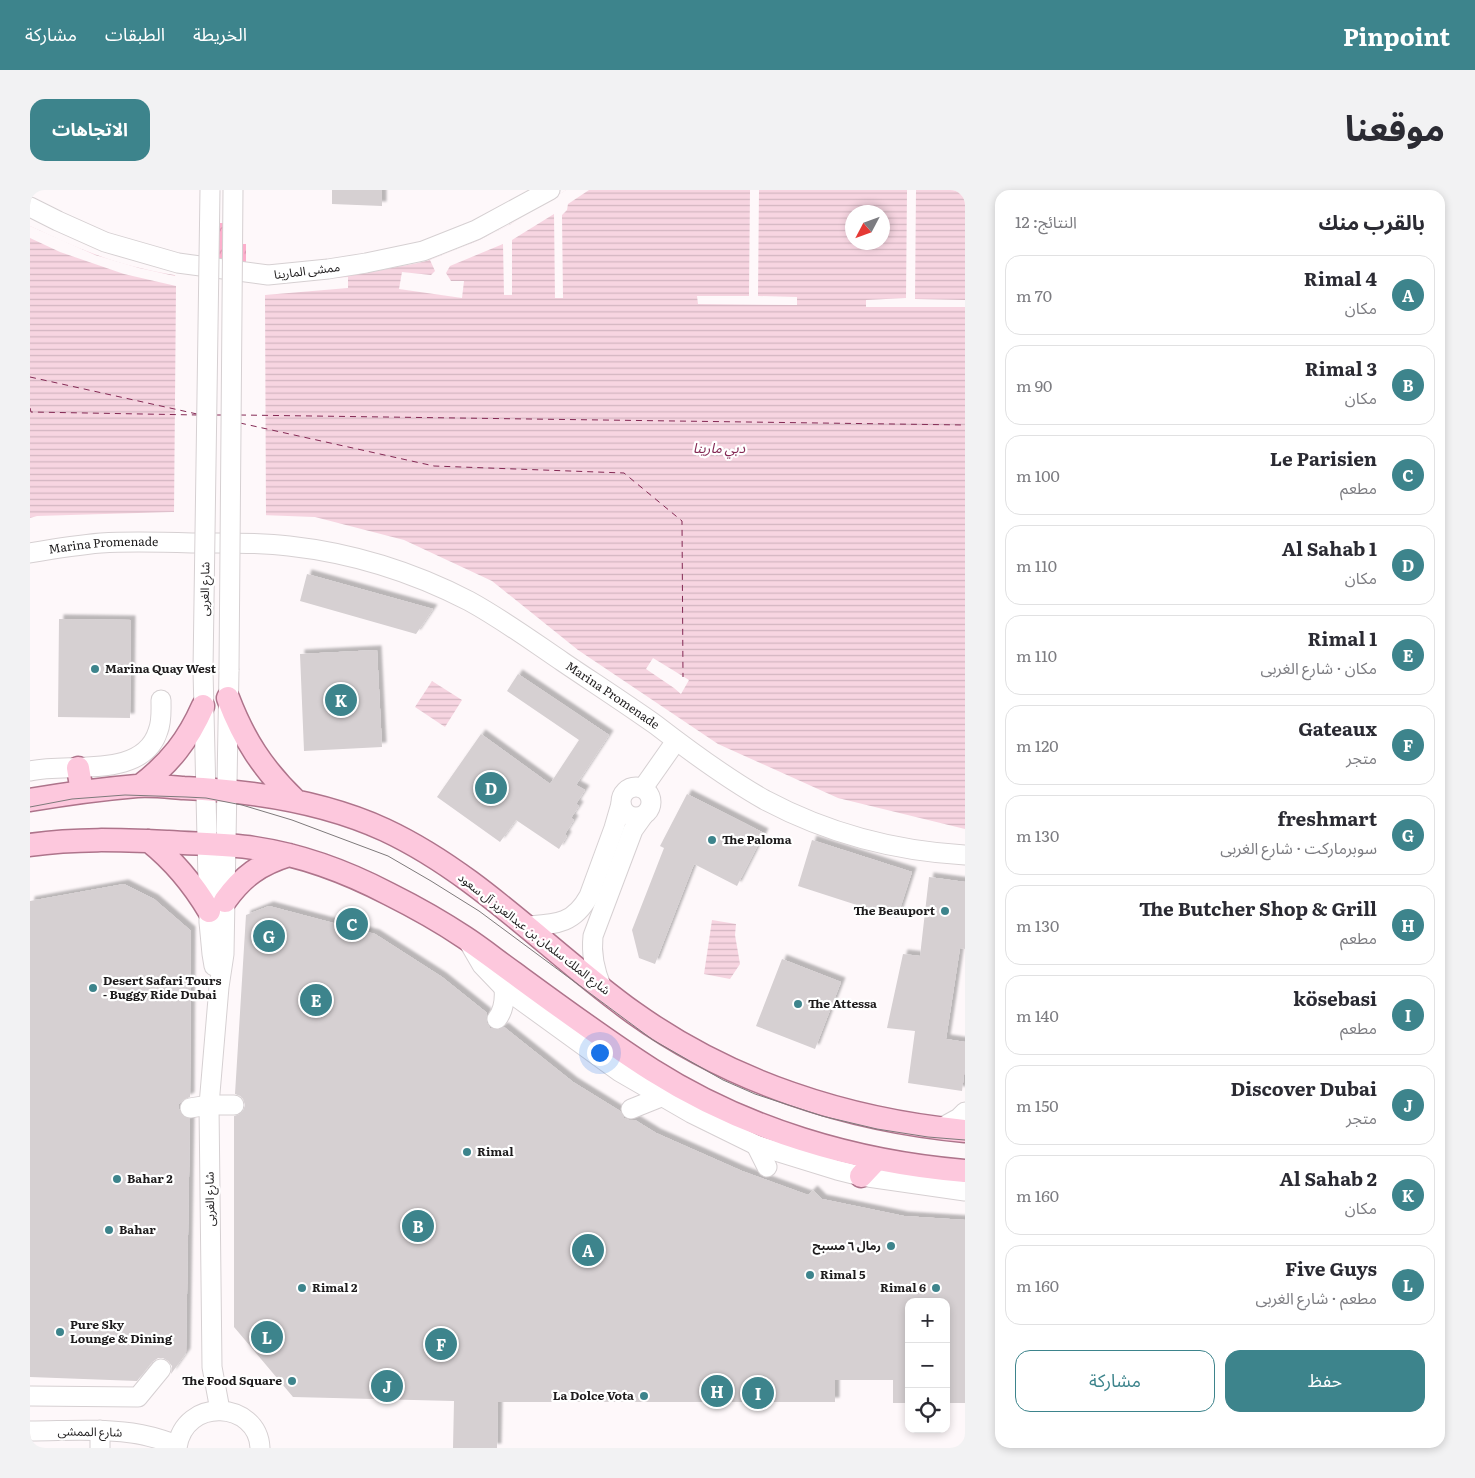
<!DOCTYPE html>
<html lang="ar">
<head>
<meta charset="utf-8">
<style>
  :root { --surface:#fff; --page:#f2f2f3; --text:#2b2b33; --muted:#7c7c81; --line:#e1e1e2; --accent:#3d848c }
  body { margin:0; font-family:Literata,"Noto Sans Arabic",serif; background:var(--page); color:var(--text); direction:rtl }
  .controls { position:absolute; right:15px; bottom:15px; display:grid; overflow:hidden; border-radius:10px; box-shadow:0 2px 8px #0003 }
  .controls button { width:45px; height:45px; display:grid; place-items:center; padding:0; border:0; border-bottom:1px solid var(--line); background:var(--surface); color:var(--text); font:25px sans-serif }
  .compass { position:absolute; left:815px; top:15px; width:45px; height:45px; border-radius:50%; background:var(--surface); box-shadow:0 2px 8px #0003; rotate:229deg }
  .you { position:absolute; left:569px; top:862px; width:18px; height:18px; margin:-12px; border:4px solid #fff; border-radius:50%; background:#1a73e8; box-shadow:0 0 0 8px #1a73e833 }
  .badge { display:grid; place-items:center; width:32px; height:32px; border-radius:50%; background:var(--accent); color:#fff; font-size:16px; font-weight:700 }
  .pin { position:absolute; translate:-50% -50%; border:2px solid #fff; box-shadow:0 1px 5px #0006 }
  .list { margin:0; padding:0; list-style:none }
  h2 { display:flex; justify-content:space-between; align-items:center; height:65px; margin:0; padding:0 20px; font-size:21px }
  h2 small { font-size:16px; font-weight:400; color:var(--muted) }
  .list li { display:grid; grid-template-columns:32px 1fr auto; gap:15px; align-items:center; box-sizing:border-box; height:80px; margin:0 10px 10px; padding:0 10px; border:1px solid var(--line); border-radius:15px }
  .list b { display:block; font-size:19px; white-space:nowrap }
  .list p { margin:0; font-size:16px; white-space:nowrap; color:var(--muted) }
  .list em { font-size:16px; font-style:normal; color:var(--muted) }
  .actions { display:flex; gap:10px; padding:15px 20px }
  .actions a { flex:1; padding:11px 0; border:1px solid var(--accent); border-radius:15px; text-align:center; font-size:18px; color:var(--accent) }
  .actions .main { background:var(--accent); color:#fff }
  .icon { flex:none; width:28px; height:28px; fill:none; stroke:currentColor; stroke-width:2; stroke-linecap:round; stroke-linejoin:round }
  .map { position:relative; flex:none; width:935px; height:1258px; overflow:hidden; direction:ltr; border-radius:15px }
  header { display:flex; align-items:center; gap:30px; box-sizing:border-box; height:70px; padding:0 25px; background:var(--accent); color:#fff }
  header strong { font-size:24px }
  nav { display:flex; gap:28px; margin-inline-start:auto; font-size:18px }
  .intro { display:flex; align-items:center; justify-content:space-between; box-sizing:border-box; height:120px; padding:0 30px }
  h1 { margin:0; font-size:35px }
  .button { padding:12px 22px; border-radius:15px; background:var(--accent); color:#fff; font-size:18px; font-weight:700 }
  main { display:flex; gap:30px; padding:0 30px }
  aside { flex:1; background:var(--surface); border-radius:15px; box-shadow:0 2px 8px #0003 }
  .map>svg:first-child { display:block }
  .park { fill:url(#park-crowns) }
  .water { fill:url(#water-rules); fill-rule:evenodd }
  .pier { fill:#fef8fa }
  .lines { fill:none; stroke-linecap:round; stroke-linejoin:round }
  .ferry { stroke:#842954; stroke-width:1; stroke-dasharray:6 5; stroke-linecap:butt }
  .building { fill:#d6d0d2; filter:url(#shadow) }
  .minor-casing { stroke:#d6d0d2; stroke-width:21 }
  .major-casing { stroke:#ae748b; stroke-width:25 }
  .minor { stroke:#fff; stroke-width:19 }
  .major { stroke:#fdc8dd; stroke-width:22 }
  .tram { stroke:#7e7a7b; stroke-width:1 }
  .minor-bridge-casing { stroke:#d6d0d2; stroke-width:21; stroke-linecap:butt }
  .minor-bridge { stroke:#fff; stroke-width:19 }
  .poi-dot { fill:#3d848c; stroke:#fff; stroke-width:2 }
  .labels { text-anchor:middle; stroke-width:4.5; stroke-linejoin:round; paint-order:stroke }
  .street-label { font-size:12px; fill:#1e1c1d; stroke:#fff }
  .poi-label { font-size:12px; font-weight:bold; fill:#1e1c1d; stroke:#fff; text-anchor:start }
  .water-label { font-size:14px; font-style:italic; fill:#842954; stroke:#fff }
</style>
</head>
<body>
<header>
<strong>Pinpoint</strong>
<nav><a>الخريطة</a><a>الطبقات</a><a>مشاركة</a></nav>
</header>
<div class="intro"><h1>موقعنا</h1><a class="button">الاتجاهات</a></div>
<main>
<aside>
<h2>بالقرب منك<small>النتائج: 12</small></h2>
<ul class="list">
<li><span class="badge">A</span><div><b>Rimal 4</b><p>مكان</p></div><em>70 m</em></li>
<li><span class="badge">B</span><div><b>Rimal 3</b><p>مكان</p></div><em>90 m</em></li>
<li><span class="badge">C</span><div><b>Le Parisien</b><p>مطعم</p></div><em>100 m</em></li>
<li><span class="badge">D</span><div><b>Al Sahab 1</b><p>مكان</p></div><em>110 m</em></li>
<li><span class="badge">E</span><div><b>Rimal 1</b><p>مكان · شارع الغربى</p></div><em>110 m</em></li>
<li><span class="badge">F</span><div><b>Gateaux</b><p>متجر</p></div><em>120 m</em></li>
<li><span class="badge">G</span><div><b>freshmart</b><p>سوبرماركت · شارع الغربى</p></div><em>130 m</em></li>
<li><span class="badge">H</span><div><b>The Butcher Shop &amp; Grill</b><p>مطعم</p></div><em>130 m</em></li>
<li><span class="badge">I</span><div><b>kösebasi</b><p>مطعم</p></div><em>140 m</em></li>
<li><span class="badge">J</span><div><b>Discover Dubai</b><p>متجر</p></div><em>150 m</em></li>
<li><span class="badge">K</span><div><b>Al Sahab 2</b><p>مكان</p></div><em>160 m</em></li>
<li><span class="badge">L</span><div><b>Five Guys</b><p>مطعم · شارع الغربى</p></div><em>160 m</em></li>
</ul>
<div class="actions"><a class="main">حفظ</a><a>مشاركة</a></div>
</aside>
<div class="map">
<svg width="935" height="1258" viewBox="0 0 935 1258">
  <defs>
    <pattern id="park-crowns" width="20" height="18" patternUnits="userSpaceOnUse" patternTransform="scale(1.25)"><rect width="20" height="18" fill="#fcafcc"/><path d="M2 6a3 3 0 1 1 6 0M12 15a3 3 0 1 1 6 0" fill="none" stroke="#d896af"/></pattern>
    <pattern id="water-rules" width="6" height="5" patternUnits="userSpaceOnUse" patternTransform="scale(1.25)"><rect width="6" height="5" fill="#f7d5e1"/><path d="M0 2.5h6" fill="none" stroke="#d3b6c1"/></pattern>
    <filter id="shadow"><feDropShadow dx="4.5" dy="-4.5" stdDeviation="1" flood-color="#0004"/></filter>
  </defs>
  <rect width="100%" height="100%" fill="#fef8fa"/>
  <path class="park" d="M171,33H194V54H216V77H170Z"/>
  <path class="water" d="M536,0H935V639L808,608L688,554L548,460L462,391L374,350L285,327L142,322L7,326L0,328V36C36,53 71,69 110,78C191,98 279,96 361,78C374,75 389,74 402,69C449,52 495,29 536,0ZM822,22H852V52H822Z
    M402,491L432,510L415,537L385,517Z
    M682,730L706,734L705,745L710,774L700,789L674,784Z"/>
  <path class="pier" d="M536,0H559L538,14L537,20L532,25L533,108H525L524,24L482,50V105H474L473,54L420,76L416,83L421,91H434L432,108L369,99L372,82L401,85L405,81L400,70L447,51L481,34Z
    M720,0H729L728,106L767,107V115L668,114L667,106H719Z
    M877,0H886L885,109L935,110V117H836V110L876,108Z
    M0,36L65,65L109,78L145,86L146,83L235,93L318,87V98L235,105L236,328L144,324L146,96L94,84L30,62L0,48Z
    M623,468L659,490L651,504L644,498L616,479Z"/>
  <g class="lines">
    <path class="ferry" d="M0,187L167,224
      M0,218L1,222L168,225
      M185,225H193
      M210,225L935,235
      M210,233L404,276L594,283L652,331L653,487"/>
  </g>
  <path class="building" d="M302,0H352V16L302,14Z
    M277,384L403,419L386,444L270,411Z
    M29,429L101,430L100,528L28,527Z
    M347,460L352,557L274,561L270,464Z
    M488,484L579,545L546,595L555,600L546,614L549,616L541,628L544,630L535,644L537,646L529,659L486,630L470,652L407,607L451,544L520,594L549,550L477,501Z
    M657,604L734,643L707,696L664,674L625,774L609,768L602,740L634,658L630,656Z
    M782,650L882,682L867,728L768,696Z
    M899,687L935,692V759L930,758L916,849L935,852V877L932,901L878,893L885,841L857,838L873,764L890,766Z
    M94,694L124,709L161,741L160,907L153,910L149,914V919L152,925L160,929L156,1163L141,1184L142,1176L138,1171L133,1168H128L122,1172L107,1191L0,1187V711Z
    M239,716L345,744L412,787L457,823L456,828L457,833L460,838L467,840L474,837L543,892L590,921L594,928L599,930H605L626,943L712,981L778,1005L783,1000L792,1009L874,1026L935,1030V1213H916V1112H879V1213H863V1190H805V1212H468L467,1258H423L424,1211L263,1207L204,1137V926L210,924L213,921L215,915L213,909L210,906L205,904L216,725Z
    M752,769L811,792L785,859L726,836Z"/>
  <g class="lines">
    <defs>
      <g id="minor">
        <path d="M0,17L28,31L75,52L148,73L238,85L298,79L336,73L393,61L446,40L520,0"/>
        <path id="s1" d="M0,363C23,359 47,355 71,353C101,351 132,352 162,353C195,353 227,352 259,356C322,363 383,382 439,411C472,429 502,451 533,472C564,493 595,513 626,535C661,562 696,588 735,610C797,643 865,661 935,665"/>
        <path d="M173,480L179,732L182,764L184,776"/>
        <path d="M0,581C38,572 113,590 128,541C132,531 131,521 131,510"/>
        <circle cx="606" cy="612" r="15"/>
        <path d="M613,598L646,551"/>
        <path d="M496,736C525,734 543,735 559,706L584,638L591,614"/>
        <path d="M438,751L452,775L474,798L590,882L661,923L726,955L807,980L831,986L935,1001"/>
        <path d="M572,798C564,780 561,765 563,746L603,640L613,626"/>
        <path d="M467,829C474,820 475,809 474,798"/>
        <path d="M160,918L179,915H204"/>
        <path d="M601,919L631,907"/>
        <path d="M909,939L929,928L935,922"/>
        <path d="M726,955L737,977"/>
        <path d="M0,1206L108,1207L131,1179"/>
        <path d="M190,1220L182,1177L179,915L189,797L194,764L199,480"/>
        <path d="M70,1240V1258"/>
        <path d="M0,1241C34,1241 68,1238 102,1243C118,1245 133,1250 147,1255"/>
        <path d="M147,1258C154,1206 228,1211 230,1258"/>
      </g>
      <path id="major" d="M198,508C214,550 233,579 265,610
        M48,578L52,602
        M110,596C140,573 158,550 173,516
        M0,610C35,604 72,599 107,596C123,595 139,597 154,598C222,601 292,611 355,640C449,684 520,763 604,823C701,892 817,930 935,941
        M119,651C144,671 163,694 179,721
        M0,655C46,648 91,650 138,652C166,654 196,654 224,658C271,665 317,682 359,704C385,717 410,731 434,747C451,758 467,771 484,783C529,816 575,850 622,880C715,939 825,972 935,981
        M195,711C213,686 230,674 259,665
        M831,986L847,969"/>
    </defs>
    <use href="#minor" class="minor-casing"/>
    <use href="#major" class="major-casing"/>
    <use href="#minor" class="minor"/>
    <use href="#major" class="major"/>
    <path class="tram" d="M0,617L42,609L95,605L156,607L176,608L212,615L262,630L358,666L401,691L449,721L623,850L693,890L725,904L792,926L847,939L898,947L935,950"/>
    <defs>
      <path id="minor-bridge" d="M173,480L180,0
        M199,480L203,0"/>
    </defs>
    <use href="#minor-bridge" class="minor-bridge-casing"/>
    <use href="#minor-bridge" class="minor-bridge"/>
  </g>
  <g class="poi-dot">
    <circle cx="65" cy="479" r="5"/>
    <circle cx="682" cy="650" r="5"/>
    <circle cx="915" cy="721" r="5"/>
    <circle cx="63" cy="798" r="5"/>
    <circle cx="768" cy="814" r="5"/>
    <circle cx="437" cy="962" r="5"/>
    <circle cx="87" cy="989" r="5"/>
    <circle cx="79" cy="1040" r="5"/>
    <circle cx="861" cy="1056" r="5"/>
    <circle cx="780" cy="1085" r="5"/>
    <circle cx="272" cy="1098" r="5"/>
    <circle cx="906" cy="1098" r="5"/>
    <circle cx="30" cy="1142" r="5"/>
    <circle cx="262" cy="1191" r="5"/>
    <circle cx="614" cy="1206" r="5"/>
  </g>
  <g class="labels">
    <g class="street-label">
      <text transform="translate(277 81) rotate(-7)" y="4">ممشى المارينا</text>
      <text dy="4" stroke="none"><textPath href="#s1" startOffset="74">Marina Promenade</textPath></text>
      <text transform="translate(175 399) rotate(-89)" y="4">شارع الغربى</text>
      <text dy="4" stroke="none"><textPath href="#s1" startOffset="621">Marina Promenade</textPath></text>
      <text transform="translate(504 744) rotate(38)" y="4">شارع الملك سلمان بن عبدالعزيز آل سعود</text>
      <text transform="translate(180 1009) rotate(-91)" y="4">شارع الغربى</text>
      <text transform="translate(60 1242) rotate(1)" y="4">شارع الممشى</text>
    </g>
    <g class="poi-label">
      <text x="75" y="483">Marina Quay West</text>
      <text x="692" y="654">The Paloma</text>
      <text x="905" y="725" text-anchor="end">The Beauport</text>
      <text x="73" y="795">Desert Safari Tours<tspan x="73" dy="14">- Buggy Ride Dubai</tspan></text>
      <text x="778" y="818">The Attessa</text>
      <text x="447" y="966">Rimal</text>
      <text x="97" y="993">Bahar 2</text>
      <text x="89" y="1044">Bahar</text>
      <text x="851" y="1060" text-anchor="end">رمال ٦ مسبح</text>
      <text x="790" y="1089">Rimal 5</text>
      <text x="282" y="1102">Rimal 2</text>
      <text x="896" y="1102" text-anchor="end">Rimal 6</text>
      <text x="40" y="1139">Pure Sky<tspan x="40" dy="14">Lounge &amp; Dining</tspan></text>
      <text x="252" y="1195" text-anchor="end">The Food Square</text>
      <text x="604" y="1210" text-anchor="end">La Dolce Vota</text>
    </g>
    <g class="water-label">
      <text x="689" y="263">دبي مارينا</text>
    </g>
  </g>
</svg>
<div class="controls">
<button>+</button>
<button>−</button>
<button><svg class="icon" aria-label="locate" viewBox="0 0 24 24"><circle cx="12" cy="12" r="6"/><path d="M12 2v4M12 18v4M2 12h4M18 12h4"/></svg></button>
</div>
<svg class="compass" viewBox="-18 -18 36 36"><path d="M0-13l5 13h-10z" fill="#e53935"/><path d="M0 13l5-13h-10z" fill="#7c7c81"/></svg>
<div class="you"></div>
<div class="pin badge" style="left:558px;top:1060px">A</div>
<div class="pin badge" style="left:388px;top:1036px">B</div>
<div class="pin badge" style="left:322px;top:734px">C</div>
<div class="pin badge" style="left:461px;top:598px">D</div>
<div class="pin badge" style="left:286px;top:810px">E</div>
<div class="pin badge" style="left:411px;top:1154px">F</div>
<div class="pin badge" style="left:239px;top:746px">G</div>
<div class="pin badge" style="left:687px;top:1201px">H</div>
<div class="pin badge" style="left:728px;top:1203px">I</div>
<div class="pin badge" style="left:357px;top:1196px">J</div>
<div class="pin badge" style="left:311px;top:510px">K</div>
<div class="pin badge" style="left:237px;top:1147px">L</div>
</div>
</main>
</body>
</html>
